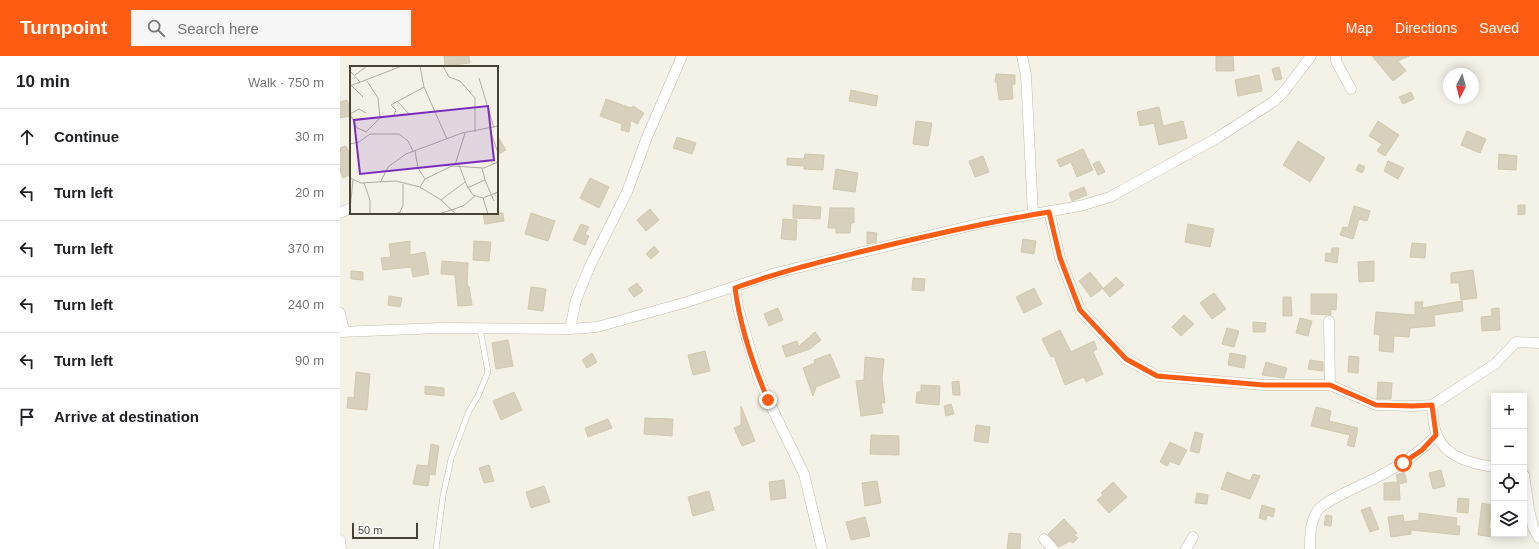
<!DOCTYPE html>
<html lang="en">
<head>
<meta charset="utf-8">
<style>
  :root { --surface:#fff; --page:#f6f6f6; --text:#202124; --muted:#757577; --line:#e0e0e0; --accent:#ff5c13 }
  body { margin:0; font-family:Arial,sans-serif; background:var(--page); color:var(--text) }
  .controls { position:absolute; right:12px; bottom:12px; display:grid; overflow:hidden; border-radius:0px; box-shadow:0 2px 10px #0003 }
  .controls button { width:36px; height:36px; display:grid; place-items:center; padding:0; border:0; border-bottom:1px solid var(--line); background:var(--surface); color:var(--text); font:20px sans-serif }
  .compass { position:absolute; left:1103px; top:12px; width:36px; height:36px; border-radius:50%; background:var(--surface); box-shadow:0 2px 10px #0003; rotate:186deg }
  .scale { position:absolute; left:12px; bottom:10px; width:66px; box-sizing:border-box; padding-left:4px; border:2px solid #474335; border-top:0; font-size:11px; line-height:14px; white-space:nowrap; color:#474335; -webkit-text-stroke:3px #fff; paint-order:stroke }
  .stop { position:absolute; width:12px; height:12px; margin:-9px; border:3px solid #ff5c13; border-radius:50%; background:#fff }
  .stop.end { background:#ff5c13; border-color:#fff; box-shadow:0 1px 4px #0008 }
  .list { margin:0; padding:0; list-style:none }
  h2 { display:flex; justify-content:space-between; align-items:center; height:52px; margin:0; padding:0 16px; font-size:17px }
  h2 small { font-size:13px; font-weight:400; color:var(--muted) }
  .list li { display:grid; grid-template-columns:26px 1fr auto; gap:12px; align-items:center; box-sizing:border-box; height:56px; padding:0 16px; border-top:1px solid var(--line) }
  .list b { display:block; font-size:15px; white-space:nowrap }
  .list em { font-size:13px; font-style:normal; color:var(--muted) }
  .icon { flex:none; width:22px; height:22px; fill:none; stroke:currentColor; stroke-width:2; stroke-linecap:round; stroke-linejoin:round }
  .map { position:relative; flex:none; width:1199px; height:493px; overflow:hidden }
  header { display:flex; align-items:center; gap:24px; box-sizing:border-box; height:56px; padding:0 20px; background:var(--accent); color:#fff }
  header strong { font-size:19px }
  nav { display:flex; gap:22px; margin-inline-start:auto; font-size:14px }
  .search { width:280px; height:36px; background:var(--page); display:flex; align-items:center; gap:10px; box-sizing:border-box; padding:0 14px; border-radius:0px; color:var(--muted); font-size:15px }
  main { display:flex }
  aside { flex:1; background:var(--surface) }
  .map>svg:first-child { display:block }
  .building { fill:#d6d0bc; stroke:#d1c9ae }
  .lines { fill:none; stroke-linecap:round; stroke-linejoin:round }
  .lane-casing { stroke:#c0bca9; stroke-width:6 }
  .street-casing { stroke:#c0bca9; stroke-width:11 }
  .lane { stroke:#fff; stroke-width:5 }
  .street { stroke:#fff; stroke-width:10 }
  .route { stroke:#ff5c13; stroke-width:5 }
  .inset-road { fill:none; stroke:#afaca0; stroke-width:1 }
  .view { fill:#7b2cbf; fill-opacity:0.15; stroke:#7b2cbf; stroke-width:2 }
  .inset-edge { fill:none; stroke:#474335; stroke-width:2 }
</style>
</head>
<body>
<header>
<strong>Turnpoint</strong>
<div class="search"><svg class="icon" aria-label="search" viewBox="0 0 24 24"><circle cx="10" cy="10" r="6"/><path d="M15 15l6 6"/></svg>Search here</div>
<nav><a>Map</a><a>Directions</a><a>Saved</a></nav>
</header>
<main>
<aside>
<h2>10 min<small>Walk · 750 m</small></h2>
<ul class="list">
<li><svg class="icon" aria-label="ahead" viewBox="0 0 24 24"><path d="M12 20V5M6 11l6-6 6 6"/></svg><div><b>Continue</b></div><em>30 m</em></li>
<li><svg class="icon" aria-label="left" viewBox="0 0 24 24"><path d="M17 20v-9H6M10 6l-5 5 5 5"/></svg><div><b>Turn left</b></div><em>20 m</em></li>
<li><svg class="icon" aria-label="left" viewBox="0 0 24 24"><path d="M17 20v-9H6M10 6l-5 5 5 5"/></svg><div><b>Turn left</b></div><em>370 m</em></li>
<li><svg class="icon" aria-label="left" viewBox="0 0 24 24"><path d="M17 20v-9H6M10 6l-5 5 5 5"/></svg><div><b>Turn left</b></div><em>240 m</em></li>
<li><svg class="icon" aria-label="left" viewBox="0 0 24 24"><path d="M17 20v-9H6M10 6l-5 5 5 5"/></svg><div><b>Turn left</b></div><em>90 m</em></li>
<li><svg class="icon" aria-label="arrive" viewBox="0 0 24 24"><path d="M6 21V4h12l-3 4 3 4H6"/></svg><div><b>Arrive at destination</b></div></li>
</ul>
</aside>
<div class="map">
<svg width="1199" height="493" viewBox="0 0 1199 493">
  <rect width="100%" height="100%" fill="#f4f2e7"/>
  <path class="building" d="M104,0H129L130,7L105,10Z
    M876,0H893L894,15H876Z
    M1032,0H1069L1058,5L1066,15L1053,25Z
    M939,11L942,23L935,24L932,13Z
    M656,18L675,19V28H672L673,43L659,44L657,27L655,26Z
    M919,19L922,35L898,40L895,24Z
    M511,34L538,40L536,50L509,45Z
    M1071,36L1074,43L1063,48L1059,41Z
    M266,43L291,52L293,50L304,57L297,68L291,64L289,76L281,74L282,68L260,60Z
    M7,44L11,60L0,62V46Z
    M819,51L823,70L843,65L847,82L819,89L814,67L800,70L797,56Z
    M576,65L592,67L588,90L573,88Z
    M1038,65L1059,79L1045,100L1037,95L1042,88L1029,80Z
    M1127,75L1146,83L1140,97L1121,89Z
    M157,79L166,94L157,99Z
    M337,81L356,87L352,98L333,92Z
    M958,85L985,102L970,126L943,109Z
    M6,90L11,100V118L3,122L0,115V92Z
    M743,93L753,114L737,121L731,106L720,111L717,104Z
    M465,98L484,99L483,114L464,113V110L447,109V102L464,103Z
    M1159,98L1177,100L1176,114L1158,113Z
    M643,100L649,116L635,121L629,105Z
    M759,105L765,116L758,119L753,108Z
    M1048,105L1064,112L1058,123L1044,115Z
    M1019,108L1025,111L1022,117L1016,114Z
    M496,113L518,117L515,136L493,133Z
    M250,122L269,131L259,152L240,142Z
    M744,131L747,139L732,145L729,137Z
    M453,149L481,151L480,163L453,162Z
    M1178,149H1185V158L1178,159Z
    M1014,150L1030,155L1027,165L1019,163L1013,183L1000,179L1003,171L1008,172Z
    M490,152H514V167H511L510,177H496V172H488Z
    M310,153L319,164L306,175L297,164Z
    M143,157H163L164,165L145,168Z
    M191,157L215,165L208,185L185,178Z
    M443,163L457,164L456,184L441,183Z
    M241,168L249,171L245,178L249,180L245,189L233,184Z
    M848,168L874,173L870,191L845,186Z
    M527,176L537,177L536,186L527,188Z
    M683,183L696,185L694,198L681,196Z
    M70,185V199L85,196L89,218L73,221L71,211L43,214L41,202L51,201L49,188Z
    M134,185L151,186L149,205L133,204Z
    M1072,187L1086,188L1085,202L1070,201Z
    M314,190L319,196L311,203L306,198Z
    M992,192H999L997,207L985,205L986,197L991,198Z
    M102,205L128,207L127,230H129L132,249L118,250L115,219L101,218Z
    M1034,205V225L1019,226L1018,206Z
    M1133,214L1137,242L1121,244L1119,227H1111V217Z
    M11,215L23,216V224L11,223Z
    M750,216L763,232L751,241L739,225Z
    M776,221L784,229L770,241L763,233Z
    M573,222L585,223L584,235L572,234Z
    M297,227L303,235L294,241L288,233Z
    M191,231L206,233L203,255L188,253Z
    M694,232L702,248L684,257L676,241Z
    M874,237L886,253L872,263L860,247Z
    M971,238H997L996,254L991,253V259L971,258Z
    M49,240L62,242L60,251L48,249Z
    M943,241H951L952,260H943Z
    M1122,245L1123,255L1094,259L1095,270L1070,272L1069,281L1054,280L1053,296L1039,295L1040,279L1034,278L1036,256L1075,259V246H1083L1082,252Z
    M438,252L443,264L429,270L424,258Z
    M1159,252L1160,274L1142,275L1141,261L1152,260L1151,253Z
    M844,259L854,268L841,280L832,271Z
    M960,262L972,265L968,280L956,277Z
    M913,266L926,267L925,276H913Z
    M887,272L899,275L894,291L882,288Z
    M720,274L731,296L754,285L757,293L753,296L763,318L746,326L744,321L725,329L714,300L711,301L702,283Z
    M475,276L481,284L470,293L446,301L442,290L457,285L459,290Z
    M168,284L173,310L156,313L152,287Z
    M365,295L370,315L353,319L348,299Z
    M252,297L257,306L247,312L242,304Z
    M890,297L906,300L904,312L888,309Z
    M490,298L500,321L476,331L473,340L463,312L475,307L474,304Z
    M1009,300L1019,301L1018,317L1008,316Z
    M525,301L544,303L542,323L545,347H541L543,357L521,360L516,325L524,324Z
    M970,304L983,306V315L968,313Z
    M926,306L947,312L944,322L922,319Z
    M16,316L30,318L27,354L7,352L8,341L14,342Z
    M619,325L620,339H613L612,326Z
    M1038,326L1052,327L1051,343H1037Z
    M581,329L600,330L599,349L576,347L577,336H581Z
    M85,330L104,332V340L85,338Z
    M174,336L182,354L161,364L153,345Z
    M611,348L614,358L606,360L604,350Z
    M401,350L415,385L402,390L394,372L401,369Z
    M976,351L991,355L989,365L1018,372L1014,391L1007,389L1010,379L971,370Z
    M305,362L333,363L332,380L304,378Z
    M268,363L272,372L248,381L245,372Z
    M636,369L650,371L648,387L634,385Z
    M855,376L863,378L859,397L850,395Z
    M531,379L559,380V399L530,398Z
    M830,386L847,394L839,409L830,405L827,410L820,406Z
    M91,388L99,390L95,419L90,418L88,430L73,428L77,409L88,410Z
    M149,409L154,425L144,427L139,412Z
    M1101,414L1105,430L1093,433L1089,417Z
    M887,416L910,425L913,418L920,420L910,443L881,433Z
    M1064,416L1067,426L1059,428L1060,444H1044V427L1058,426L1056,419Z
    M444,424L446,442L431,444L429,426Z
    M537,425L541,447L525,450L522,427Z
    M773,426L787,441L769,457L757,444L763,439L761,437Z
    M204,430L210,446L191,452L186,436Z
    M369,435L374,454L353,460L348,441Z
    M857,437L868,439L867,448L855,447Z
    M1118,442L1129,443L1128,457L1117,456Z
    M1142,447L1152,449L1149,473H1154V481L1138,479Z
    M922,449L935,453L933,461L927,459L926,464L919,462Z
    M1030,451L1039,473L1030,476L1021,454Z
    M1079,457L1117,462L1116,470H1120L1119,479L1071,474V478L1051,481L1048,461L1063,459L1064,466L1079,464Z
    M986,459L992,460L991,470L984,469Z
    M525,461L530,480L511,484L506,466Z
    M724,463L737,477L734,479L738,482L733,487L730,485L719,491L708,478Z
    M669,477L681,478L680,493H667Z"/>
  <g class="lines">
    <defs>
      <path id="lane" d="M96,493L103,440L111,403L129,355L138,340L148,316L140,273"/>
      <path id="street" d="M682,0L686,19L693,158
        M996,0V5L1011,33
        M709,155L720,202L740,254L786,303L817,320L924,329H990L1036,349L1073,350L1092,349L1155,308L1176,286L1199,287
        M0,157L11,152
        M395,231L398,252L418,320L428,344L464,418L482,493
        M0,257L4,275
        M989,265L990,329
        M230,273L236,244L250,210L287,136L307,81L342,0
        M0,276L100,272L230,273L257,271L347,246L436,217L642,167L740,150L770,141L877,82L933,46L943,37L971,0
        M1092,349C1093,358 1093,371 1097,379C1106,402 1133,408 1154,411
        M1184,419L1189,453L1193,471L1199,482
        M704,483L713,493
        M0,484L1,493
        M846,493L853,481
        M970,493C970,480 970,465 978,454C986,443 1030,426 1045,417C1064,407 1081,395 1097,379"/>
    </defs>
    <use href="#lane" class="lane-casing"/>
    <use href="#street" class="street-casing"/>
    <use href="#lane" class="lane"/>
    <use href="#street" class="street"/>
  </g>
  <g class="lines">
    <path class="route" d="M428,344C413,309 400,270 395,232C438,216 480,206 524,195C586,180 647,166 709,156L720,202L740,254L786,303L817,320L924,329H990L1036,349L1073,350L1092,349L1096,379L1082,394L1063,407"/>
  </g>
  <g transform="translate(10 10)">
    <rect width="148" height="148" fill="#f4f2e7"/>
    <path class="inset-road" d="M93,0L99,11L110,15L125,32V66M0,5L10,16M5,9L17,0M129,12L144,62M0,20L52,0M2,20L13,31M74,21L97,73M48,36L60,49M0,48L7,62L17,66M0,48L9,43L16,47M43,51L46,44L41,39L74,21L70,0M140,64L148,87M17,65L30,52L28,32L17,15M0,78L9,76L20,68H49L58,75L63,85M65,85L68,102L75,113M105,99L115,67M109,99L117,120L123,129L133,132L148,126M0,112L11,117L46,115L70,121L91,134L106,148M135,114L144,135M31,115L38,101L56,88L112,67L148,60M14,117L20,134V148M70,121L75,113L102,100L134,102L148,96M117,122L135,114L132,102M133,132L138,148M91,134L115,116M0,143L3,114M45,148L50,146L53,139V118M89,148L113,140L125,130"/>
    <path class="view" d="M138,40L144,94L10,108L4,54Z"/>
    <rect width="148" height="148" class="inset-edge"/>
  </g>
</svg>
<div class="controls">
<button>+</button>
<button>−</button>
<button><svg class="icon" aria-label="locate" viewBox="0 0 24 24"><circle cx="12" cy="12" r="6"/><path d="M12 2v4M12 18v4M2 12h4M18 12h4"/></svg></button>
<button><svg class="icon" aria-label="layers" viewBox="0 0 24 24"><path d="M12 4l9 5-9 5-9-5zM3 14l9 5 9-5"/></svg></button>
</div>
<svg class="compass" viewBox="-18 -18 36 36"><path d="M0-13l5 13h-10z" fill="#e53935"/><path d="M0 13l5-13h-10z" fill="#757577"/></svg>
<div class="scale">50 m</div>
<div class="stop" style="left:1063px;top:407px"></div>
<div class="stop end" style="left:428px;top:344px"></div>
</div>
</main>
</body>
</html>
